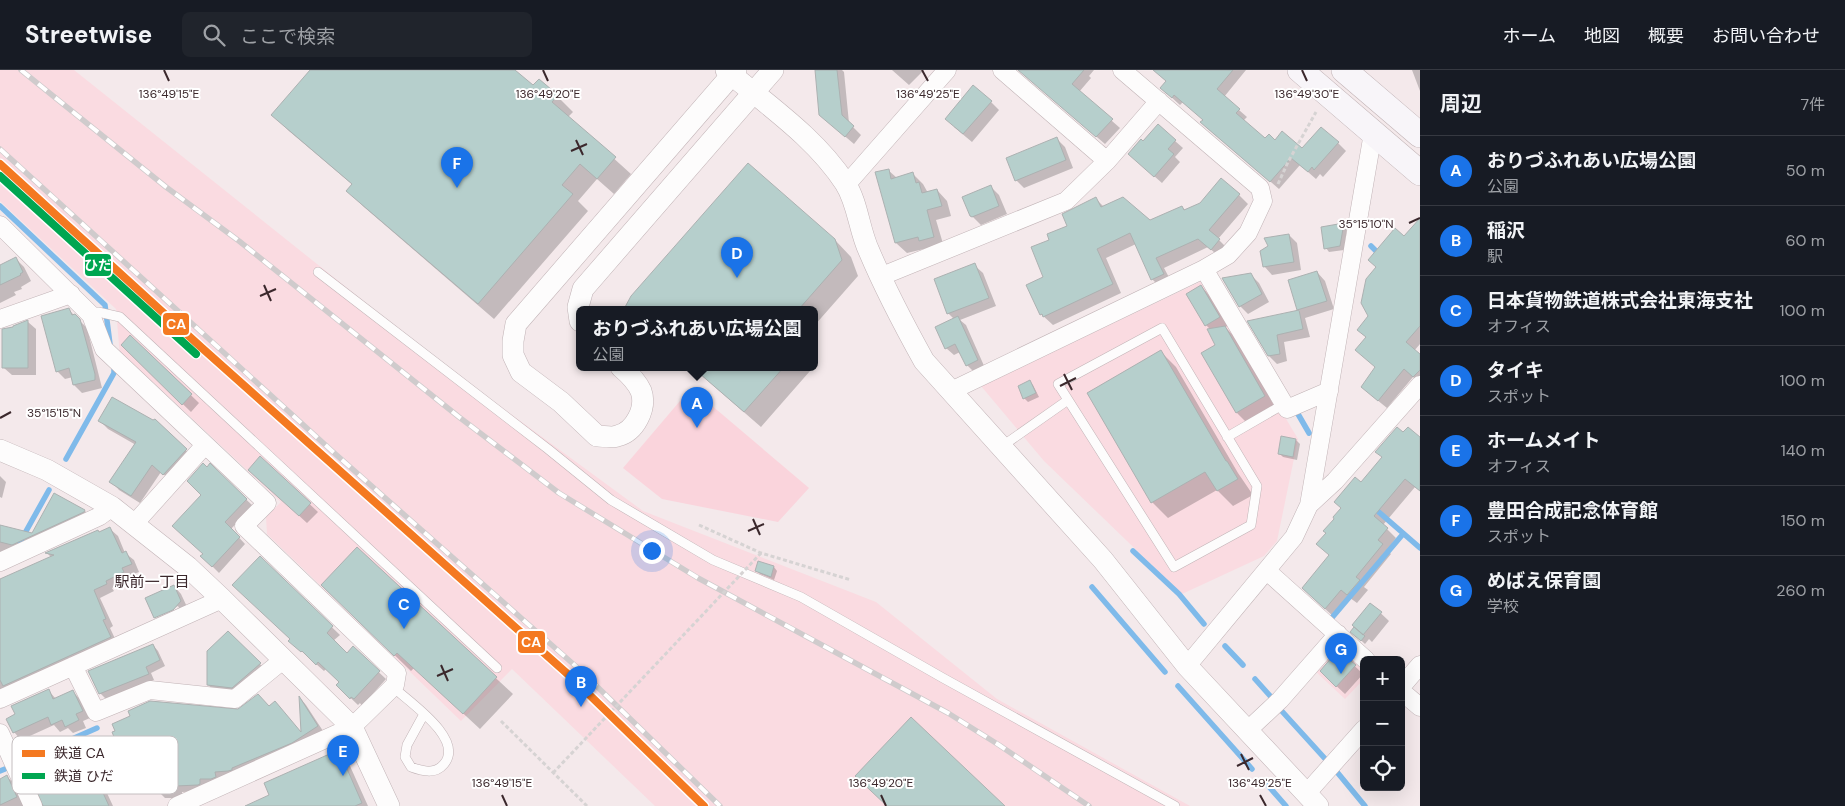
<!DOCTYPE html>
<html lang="ja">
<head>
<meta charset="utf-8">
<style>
  :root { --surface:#171b24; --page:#20242c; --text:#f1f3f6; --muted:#9ea1a6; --line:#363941; --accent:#1a73e8 }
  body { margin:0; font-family:"DM Sans","Noto Sans JP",sans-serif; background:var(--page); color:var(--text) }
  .controls { position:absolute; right:15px; bottom:15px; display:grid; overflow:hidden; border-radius:8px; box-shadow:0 5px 20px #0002 }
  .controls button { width:45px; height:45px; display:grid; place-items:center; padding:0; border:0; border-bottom:1px solid var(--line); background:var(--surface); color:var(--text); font:25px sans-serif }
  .you { position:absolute; left:651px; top:480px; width:18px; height:18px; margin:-12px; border:4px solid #fff; border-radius:50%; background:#1a73e8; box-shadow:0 0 0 8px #1a73e833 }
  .badge { display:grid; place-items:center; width:32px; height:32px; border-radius:50%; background:var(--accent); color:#fff; font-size:16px; font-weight:700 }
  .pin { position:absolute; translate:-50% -41px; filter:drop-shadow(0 1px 2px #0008) }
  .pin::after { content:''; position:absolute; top:26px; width:18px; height:15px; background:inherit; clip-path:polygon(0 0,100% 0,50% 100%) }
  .popup { position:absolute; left:576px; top:236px; width:242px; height:65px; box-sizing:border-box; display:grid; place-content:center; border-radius:8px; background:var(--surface); filter:drop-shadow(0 1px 4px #0005); font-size:16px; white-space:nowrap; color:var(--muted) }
  .popup b { font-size:19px; color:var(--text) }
  .popup::after { content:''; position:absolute; left:50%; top:100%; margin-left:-10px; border:10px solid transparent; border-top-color:var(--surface) }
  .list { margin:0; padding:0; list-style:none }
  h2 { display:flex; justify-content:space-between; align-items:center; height:65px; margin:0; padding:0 20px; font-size:21px }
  h2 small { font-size:16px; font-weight:400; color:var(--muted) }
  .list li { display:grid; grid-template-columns:32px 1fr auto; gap:15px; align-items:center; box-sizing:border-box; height:70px; padding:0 20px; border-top:1px solid var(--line) }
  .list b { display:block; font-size:19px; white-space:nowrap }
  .list p { margin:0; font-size:16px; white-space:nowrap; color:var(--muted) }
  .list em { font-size:16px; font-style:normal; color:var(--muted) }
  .icon { flex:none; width:28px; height:28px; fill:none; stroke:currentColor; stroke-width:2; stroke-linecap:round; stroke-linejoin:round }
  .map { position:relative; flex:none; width:1420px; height:736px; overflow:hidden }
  header { display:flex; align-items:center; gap:30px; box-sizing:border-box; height:70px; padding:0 25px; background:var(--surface); border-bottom:1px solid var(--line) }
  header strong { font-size:24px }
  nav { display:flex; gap:28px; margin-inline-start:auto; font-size:18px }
  .search { width:350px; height:45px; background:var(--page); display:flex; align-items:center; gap:12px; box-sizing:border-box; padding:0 18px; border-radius:8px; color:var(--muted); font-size:19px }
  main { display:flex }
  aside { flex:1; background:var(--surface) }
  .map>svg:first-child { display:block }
  .built { fill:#fadbe1 }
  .green { fill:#fad4dc }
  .shadow { fill:#0003; fill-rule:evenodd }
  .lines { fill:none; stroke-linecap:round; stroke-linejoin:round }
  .stream { stroke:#7fbaea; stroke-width:5.5 }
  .building { fill:#b6cfcc; stroke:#acb1b1 }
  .service-casing { stroke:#c1b3b6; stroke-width:10 }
  .minor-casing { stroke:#c1b3b6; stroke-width:19 }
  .tertiary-casing { stroke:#c1b3b6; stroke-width:22 }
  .secondary-casing { stroke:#c1b3b6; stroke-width:26 }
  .path { stroke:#d6d3d3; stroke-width:3; stroke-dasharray:4 2.5; stroke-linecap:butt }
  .service { stroke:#fdfcfc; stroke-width:9 }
  .minor { stroke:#fdfcfc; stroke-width:18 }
  .tertiary { stroke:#fdfcfc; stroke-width:21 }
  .secondary { stroke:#f8f5f9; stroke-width:25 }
  .rail-casing { stroke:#cfcbcc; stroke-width:5.5 }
  .rail { stroke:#fff; stroke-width:4; stroke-dasharray:11; stroke-linecap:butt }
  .path-bridge { stroke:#d6d3d3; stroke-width:3; stroke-dasharray:4 2.5; stroke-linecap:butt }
  .rail-1-casing { stroke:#fff; stroke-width:11 }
  .rail-2-casing { stroke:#fff; stroke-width:11 }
  .rail-1 { stroke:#f47921; stroke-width:8 }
  .rail-2 { stroke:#00a651; stroke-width:8 }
  .ticks { fill:none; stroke:#3b282c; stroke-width:2 }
  .labels { text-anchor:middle; stroke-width:4; stroke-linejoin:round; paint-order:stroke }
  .neighbourhood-label { font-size:15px; fill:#3b282c; stroke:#fff }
  .key { fill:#fff; stroke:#c4bec0; stroke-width:1 }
  .key-label { font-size:14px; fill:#3b282c }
  .ticks-label { font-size:12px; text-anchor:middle; fill:#3b282c; stroke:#fff; stroke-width:4; stroke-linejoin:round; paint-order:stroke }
  .line-badge { stroke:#fff; stroke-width:2 }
  .badge-label { font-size:14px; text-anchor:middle; font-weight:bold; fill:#fff }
</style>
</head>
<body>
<header>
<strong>Streetwise</strong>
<div class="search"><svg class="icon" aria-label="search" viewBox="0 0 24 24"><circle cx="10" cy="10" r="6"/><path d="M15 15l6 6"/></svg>ここで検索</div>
<nav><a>ホーム</a><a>地図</a><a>概要</a><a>お問い合わせ</a></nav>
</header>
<main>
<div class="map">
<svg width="1420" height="736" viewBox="0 0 1420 736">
  <rect width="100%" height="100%" fill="#f4e9eb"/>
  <path class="built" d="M0,0H74L441,293L643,441L876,532L997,629L1190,736H655L512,599L461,651L267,464L266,447L281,432L153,312L149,314L120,287L116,239L0,131Z
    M1204,210L1298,369L1277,471L1264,486L1182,524L1044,391L981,316Z
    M1341,574L1364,595V609L1345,629L1313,599Z"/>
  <path class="green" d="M691,318L809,418L778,452L662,429L623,398Z"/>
  <path class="shadow" d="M311,0H513L533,17L557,26L573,42L568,47L631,104L614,124L597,109L578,131L588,141L494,249L364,137L348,121L353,115L289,61L273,45Z
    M817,0H842L844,2L849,53L861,65L854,74L820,45Z
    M892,0H924L909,15Z
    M1019,0H1094L1089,6L1091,8L1079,22L1120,58L1105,74Z
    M1154,0H1246L1224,27L1247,47L1243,51L1265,70L1302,80L1338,73L1346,81L1323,107L1320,104L1316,109L1300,95L1279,119L1210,60L1204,50L1183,32L1180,35L1170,26L1167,12Z
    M1412,0H1420V21Z
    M991,32L999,40L972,72L954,57Z
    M1158,56L1183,78L1175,87L1180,92L1162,113L1137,91L1143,73Z
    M1056,68L1065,77L1073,98L1024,118L1016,110Z
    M888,100L897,108L913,104L923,114L928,123L937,120L947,131L951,146L936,150L944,177L931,180L928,178L907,183L896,173L877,103Z
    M991,117L999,125L1007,144L981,155L971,145Z
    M1239,125L1248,134L1218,169L1228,179L1221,188L1208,177L1164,198L1172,213L1161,218L1152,209L1136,174L1106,188L1121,223L1053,255L1041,244L1044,208L1051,170L1069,157L1096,129L1104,137L1150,151L1182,137L1186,141Z
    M1344,154L1347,158L1344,180L1329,182L1326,178Z
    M1420,160V274L1414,281L1420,286V313L1413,307L1387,338L1371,325L1376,298L1367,268L1358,260L1370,246L1405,168Z
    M1289,165L1297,173L1301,200L1272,205L1264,196Z
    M835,170L851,187L858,206L814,256V239H629V237Z
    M16,189L24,197L31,211L21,217L22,219L14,222L16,225L0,233V196Z
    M974,195L983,203L996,236L960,250L966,255L985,298L974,302L967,295L960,282L954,285L946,278L955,250L948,243Z
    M1317,202L1325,211L1334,239L1305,248L1310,267L1284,272L1287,291L1277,294L1269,286L1249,252L1300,241L1298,239Z
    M1250,204L1259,213L1269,232L1248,244L1240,236Z
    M1201,216L1209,225L1228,256L1225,257L1237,269L1276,339L1249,355L1237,343L1203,284L1217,275L1211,260L1206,255Z
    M69,240L87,258L102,318L82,323L74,315L73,307L65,309L57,301Z
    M28,252L36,259V305H12L4,298L15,258Z
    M131,267L199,333L191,342L122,275Z
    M1160,281L1176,297L1238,403L1253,425L1233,436L1217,420L1168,448L1152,432L1088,323Z
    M692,297H806L810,301L761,357Z
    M1030,312L1033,315L1039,327L1028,332L1024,328Z
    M100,351H155L194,388L172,412L161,402L140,433L119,420L111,411L136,375L108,359Z
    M1403,364L1420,369V421L1415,417L1383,455L1396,468L1387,480L1391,484L1364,517L1368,520L1357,533L1350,528L1334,547L1312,527L1330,486L1327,463L1361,414Z
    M1282,368L1296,370L1300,374L1297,390L1283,387L1279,383Z
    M261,388L318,442L307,453L249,400Z
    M210,395L253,436L231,459L245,474L219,503L202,486L204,484L203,425L207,398Z
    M0,406L6,412L2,428L0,427Z
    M85,441L93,449L0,488V456L33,464Z
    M110,459L118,466L125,483L134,490L139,502L129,506L131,510L112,518L114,521L100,528L113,556L110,558L118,575L0,627V510L52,488L47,483Z
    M357,479L513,624L480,659L414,598L411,601L339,531Z
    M260,488L340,565L333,571L347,584L353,578L386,609L362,636L360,633L358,635L337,615L340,612L326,599L324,601L290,571L291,569Z
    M774,497L777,501L774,510L760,504L756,500Z
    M174,516L181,524L188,539L162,555L155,547ZM178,536L179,538L156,548V545Z
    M1371,534L1389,551L1372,572L1369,569L1365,574L1352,562L1360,564Z
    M228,562L267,601L240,625L216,622L208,615Z
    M153,575L158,581L165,596L151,603L154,610L106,629L100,623Z
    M1339,581L1363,604L1345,624L1329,609Z
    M48,620L56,629L73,622L80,629L90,648L83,651L86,658L73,663L68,658L60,662L54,655L21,670L14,662Z
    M301,629L306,635L325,664L206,721L182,722V728H165L158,721L157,711L140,718L133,711L234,641L270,637L302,664Z
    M80,674L88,682L113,736H45Z
    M334,684L338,688L341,687L350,696L368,736H248L271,726Z
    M7,707L16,715L25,736H0V710Z"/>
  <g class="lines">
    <path class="stream" d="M0,136L105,235L110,274
      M1371,176L1380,185
      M1298,344L1309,363
      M66,389L114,303V300
      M1373,437L1420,478
      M21,475L20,472L49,420
      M1133,481L1179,524L1204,554
      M1092,517L1165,602
      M1330,550L1403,464
      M1225,576L1243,595
      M1255,609L1272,628
      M1178,616L1252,699
      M1279,638L1329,693
      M22,691L97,658
      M0,701L5,699
      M1337,702L1365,736
      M1265,712L1286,736"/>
  </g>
  <path class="building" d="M310,0H515L533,15L539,9L558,25L552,32L616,87L597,109L580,94L562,115L573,124L478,234L346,121L352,114L271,45Z
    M815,0H837L842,45L854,56L845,67L819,45Z
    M1018,0H1084L1072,14L1113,49L1096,67Z
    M1153,0H1233L1217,19L1240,39L1236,43L1265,68L1269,64L1275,70L1282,61L1302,78L1321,57L1339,72L1314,100L1312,97L1308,102L1291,88L1270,112L1200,52L1203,50L1174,25L1172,28L1160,18L1166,11Z
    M973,15L992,31L963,64L945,49Z
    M1158,54L1176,70L1168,79L1174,84L1154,107L1128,84L1141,69L1143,71Z
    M1057,67L1066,90L1015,111L1006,88Z
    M748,93L835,169L842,190L799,239H624L631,226Z
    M889,99L891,109L913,102L916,113L919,112L922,123L937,119L942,136L927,140L934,167L919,171L918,167L895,173L875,102Z
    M1221,108L1240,124L1209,160L1220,169L1211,180L1198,169L1156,188L1164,204L1151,210L1130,163L1097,179L1113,214L1043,247L1042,244L1040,245L1026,215L1043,207L1031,177L1049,170L1047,164L1067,156L1062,144L1096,127L1101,137L1123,127L1150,150L1182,136L1184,140L1200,133Z
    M991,115L999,136L972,147L970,146L962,127Z
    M1420,148V256L1406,272L1420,284V300L1413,307L1404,299L1378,331L1361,317L1375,297L1355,280L1366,267L1357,260L1368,246L1361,233L1366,209L1376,197L1368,190L1395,158L1404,166Z
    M1344,153L1340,176L1324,179L1321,157Z
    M1289,164L1294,192L1263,197L1260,181L1268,176L1264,168Z
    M16,187L23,202L20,204L21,205L0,215V195Z
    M975,193L989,228L947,244L934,209Z
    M1317,201L1327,231L1297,240L1288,210Z
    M1251,203L1262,224L1239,237L1222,208Z
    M1201,215L1220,247L1205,256L1186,224Z
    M69,238L72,245L75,244L80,249L95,304V310L73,315L69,298L56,302L41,246Z
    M1299,240L1303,259L1277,265L1280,284L1268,286L1247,251Z
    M958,246L978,290L966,296L955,274L945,279L935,257Z
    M28,250V298H2V259L13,257V256Z
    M1225,256L1265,326L1236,343L1201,283L1215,275L1207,259Z
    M130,265L192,324L182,335L121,275Z
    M1161,280L1226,391H1227L1238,409L1217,421L1205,402L1151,433L1087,323Z
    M692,297H784L744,342Z
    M1030,310L1036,323L1023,329L1018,316Z
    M112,327L153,350L155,349L187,379L163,405L152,395L131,426L109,412L136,372L98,351Z
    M1397,357L1403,362L1408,357L1420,367V421L1405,409L1374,446L1388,458L1378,470L1383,474L1356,507L1360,510L1347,525L1341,520L1325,539L1302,518L1329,485L1316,474L1326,463L1323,461L1334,449L1333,447L1341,438L1334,432L1355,407L1361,412L1382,387L1375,382Z
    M1281,366L1296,369L1293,387L1278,384Z
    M260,386L311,433L299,446L248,400Z
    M203,393L207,397L210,393L247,429L225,452L240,467L212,497L200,486L203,484L172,456L201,425L187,411Z
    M54,423L85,440L84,442L12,475L0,472V455L32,463Z
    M110,457L122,483L126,481L132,494L122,498L124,502L106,511L107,514L94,520L106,549L103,550L111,567L3,616L0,610V509L54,485L45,483L98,460L99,462Z
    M357,477L497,607L463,644L397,583L394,586L321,515Z
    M260,486L333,556L327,563L347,583L353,576L380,601L354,629L351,627L350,629L336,615L339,612L318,592L316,595L302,581L301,582L288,571L290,569L232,515Z
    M758,491L774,496L771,507L755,501Z
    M174,515L181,531L173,540L154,548L145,528Z
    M1370,533L1382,542L1363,565L1352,555Z
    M1354,557L1365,566L1361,571L1350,562Z
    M228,561L261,593L232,618L207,615V581Z
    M153,574L160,590L146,597L149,604L99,624L88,601Z
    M1338,580L1356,595L1336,617L1320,601Z
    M49,619L53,629L73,620L83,641L76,644L79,650L65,657L62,650L51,655L48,647L13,663L6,649L15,644L11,636Z
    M258,624L269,636L275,631L301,662L299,626L318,656L292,673L232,698V700L228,701L215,702L216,707L211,709H200V714L198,715L176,716V721L156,722V702L132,712L112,662L115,661L112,654L130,646L128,641L150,631L238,639Z
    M911,647L1005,736H887L855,706Z
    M80,672L109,736H43L26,696Z
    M334,682L336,687L341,685L362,733L355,736H245L269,725L264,713Z
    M7,705L17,727L0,735V709Z"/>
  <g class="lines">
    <defs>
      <path id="service" d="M318,202L548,379L611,430L713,490L801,527L943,608L1175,736
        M91,245L98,242L120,247L497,598
        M1162,258L1257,416L1251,455L1174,497L1058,314Z
        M1227,367L1284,334
        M1001,377L1068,330
        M393,617C409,632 465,669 444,694C435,705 422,701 411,697L405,687L407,675L424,644"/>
      <path id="minor" d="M1002,0L1107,91
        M846,115L947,0
        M0,155L91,245L104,279L267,433L244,456L397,603L395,615L352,657L177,736
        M1204,199L1287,339L1329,321
        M882,206L1066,131L1107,91L1159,31
        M0,249L71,224
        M951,321L1204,199L1228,185L1248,163L1263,131L1260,118L1122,0
        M1309,435L1335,411L1420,315
        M134,454L205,375
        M0,492L100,446L112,437
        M1267,501L1366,590
        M73,596L96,642L150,620L235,629L283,590
        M1187,596L1294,467L1309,435L1373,63
        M1401,617L1420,595
        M1401,621L1420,637
        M0,629L222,529
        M1248,660L1280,630L1338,564
        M0,663L33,736
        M1306,724L1364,659"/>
      <path id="tertiary" d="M726,0C767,35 815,67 845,113C858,133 859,160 869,181C885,219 904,255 924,291L1103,490L1187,596L1318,736
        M580,251L578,237L583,219L773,0
        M621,297C628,303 637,312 641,321C647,338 635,362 617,366C612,368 603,366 597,366L561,332L521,302L513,285V271L516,254L736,0
        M0,380L47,400L112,437L188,497L222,529L352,657L389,736"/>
      <path id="secondary" d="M1300,0L1420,103
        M1344,0L1420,65"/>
    </defs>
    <use href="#service" class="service-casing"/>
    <use href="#minor" class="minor-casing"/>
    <use href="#tertiary" class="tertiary-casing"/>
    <use href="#secondary" class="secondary-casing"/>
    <path class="path" d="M1278,114L1288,92L1316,42
      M699,455L761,483L851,510
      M501,651L587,736"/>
    <use href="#service" class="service"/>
    <use href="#minor" class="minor"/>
    <use href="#tertiary" class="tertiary"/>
    <use href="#secondary" class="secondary"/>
    <defs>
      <path id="rail" d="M21,0L166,117L239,171L459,347L559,423L698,508L948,643L999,675L1089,736
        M0,79L332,381L580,600L720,736"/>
    </defs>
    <use href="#rail" class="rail-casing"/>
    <use href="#rail" class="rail"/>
    <path class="path-bridge" d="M553,703L761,483"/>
    <defs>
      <path id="rail-1" d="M0,94L202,278L571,607L704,736"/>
      <path id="rail-2" d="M0,106L196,284"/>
    </defs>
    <use href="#rail-1" class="rail-1-casing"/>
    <use href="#rail-2" class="rail-2-casing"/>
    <use href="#rail-1" class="rail-1"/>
    <use href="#rail-2" class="rail-2"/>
  </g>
  <path class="ticks" d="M164,0L169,11M543,0L548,11M922,0L928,11M1302,0L1307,11M576,70L583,85M571,81L587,74M1409,153L1420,148M264,215L271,231M260,226L276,219M1064,304L1072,320M1060,316L1076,308M0,348L11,342M753,449L760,465M748,461L764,454M441,595L448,611M437,606L453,599M1241,684L1249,700M1237,696L1253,688M502,725L507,736M881,725L886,736M1260,725L1266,736"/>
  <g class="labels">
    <g class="neighbourhood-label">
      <text x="152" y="517">駅前一丁目</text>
    </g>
  </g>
  <rect x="12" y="666" width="166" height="58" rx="8" class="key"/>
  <rect x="22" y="680" width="23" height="7" fill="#f47921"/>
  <rect x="22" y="703" width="23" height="6" fill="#00a651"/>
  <g class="key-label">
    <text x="54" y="688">鉄道 CA</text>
    <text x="54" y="711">鉄道 ひだ</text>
  </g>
  <g class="ticks-label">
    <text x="169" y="28">136°49'15"E</text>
    <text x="548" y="28">136°49'20"E</text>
    <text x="928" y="28">136°49'25"E</text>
    <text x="1307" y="28">136°49'30"E</text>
    <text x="1366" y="158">35°15'10"N</text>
    <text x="54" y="347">35°15'15"N</text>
    <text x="502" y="717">136°49'15"E</text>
    <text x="881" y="717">136°49'20"E</text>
    <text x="1260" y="717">136°49'25"E</text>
  </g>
  <g class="line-badge">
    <rect x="84" y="183" width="28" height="24" rx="5" fill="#00a651"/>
    <rect x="162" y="242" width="28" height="24" rx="5" fill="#f47921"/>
    <rect x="517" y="560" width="29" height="24" rx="5" fill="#f47921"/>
  </g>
  <g class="badge-label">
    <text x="98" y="200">ひだ</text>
    <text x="176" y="259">CA</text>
    <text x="531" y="577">CA</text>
  </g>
</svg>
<div class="controls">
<button>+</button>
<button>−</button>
<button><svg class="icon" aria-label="locate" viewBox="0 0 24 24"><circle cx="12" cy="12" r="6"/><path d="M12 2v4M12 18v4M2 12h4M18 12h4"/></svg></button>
</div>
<div class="you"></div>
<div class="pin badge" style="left:697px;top:358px">A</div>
<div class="popup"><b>おりづふれあい広場公園</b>公園</div>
<div class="pin badge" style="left:581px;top:637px">B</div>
<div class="pin badge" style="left:404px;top:559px">C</div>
<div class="pin badge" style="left:737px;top:208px">D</div>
<div class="pin badge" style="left:343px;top:706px">E</div>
<div class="pin badge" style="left:457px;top:118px">F</div>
<div class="pin badge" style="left:1341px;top:604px">G</div>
</div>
<aside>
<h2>周辺<small>7件</small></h2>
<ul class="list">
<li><span class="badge">A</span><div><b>おりづふれあい広場公園</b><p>公園</p></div><em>50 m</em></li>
<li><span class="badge">B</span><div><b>稲沢</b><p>駅</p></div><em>60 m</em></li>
<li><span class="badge">C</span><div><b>日本貨物鉄道株式会社東海支社</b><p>オフィス</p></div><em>100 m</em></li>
<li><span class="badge">D</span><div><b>タイキ</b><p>スポット</p></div><em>100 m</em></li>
<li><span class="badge">E</span><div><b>ホームメイト</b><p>オフィス</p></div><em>140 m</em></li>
<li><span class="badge">F</span><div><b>豊田合成記念体育館</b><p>スポット</p></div><em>150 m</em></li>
<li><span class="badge">G</span><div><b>めばえ保育園</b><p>学校</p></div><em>260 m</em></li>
</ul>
</aside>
</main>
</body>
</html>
